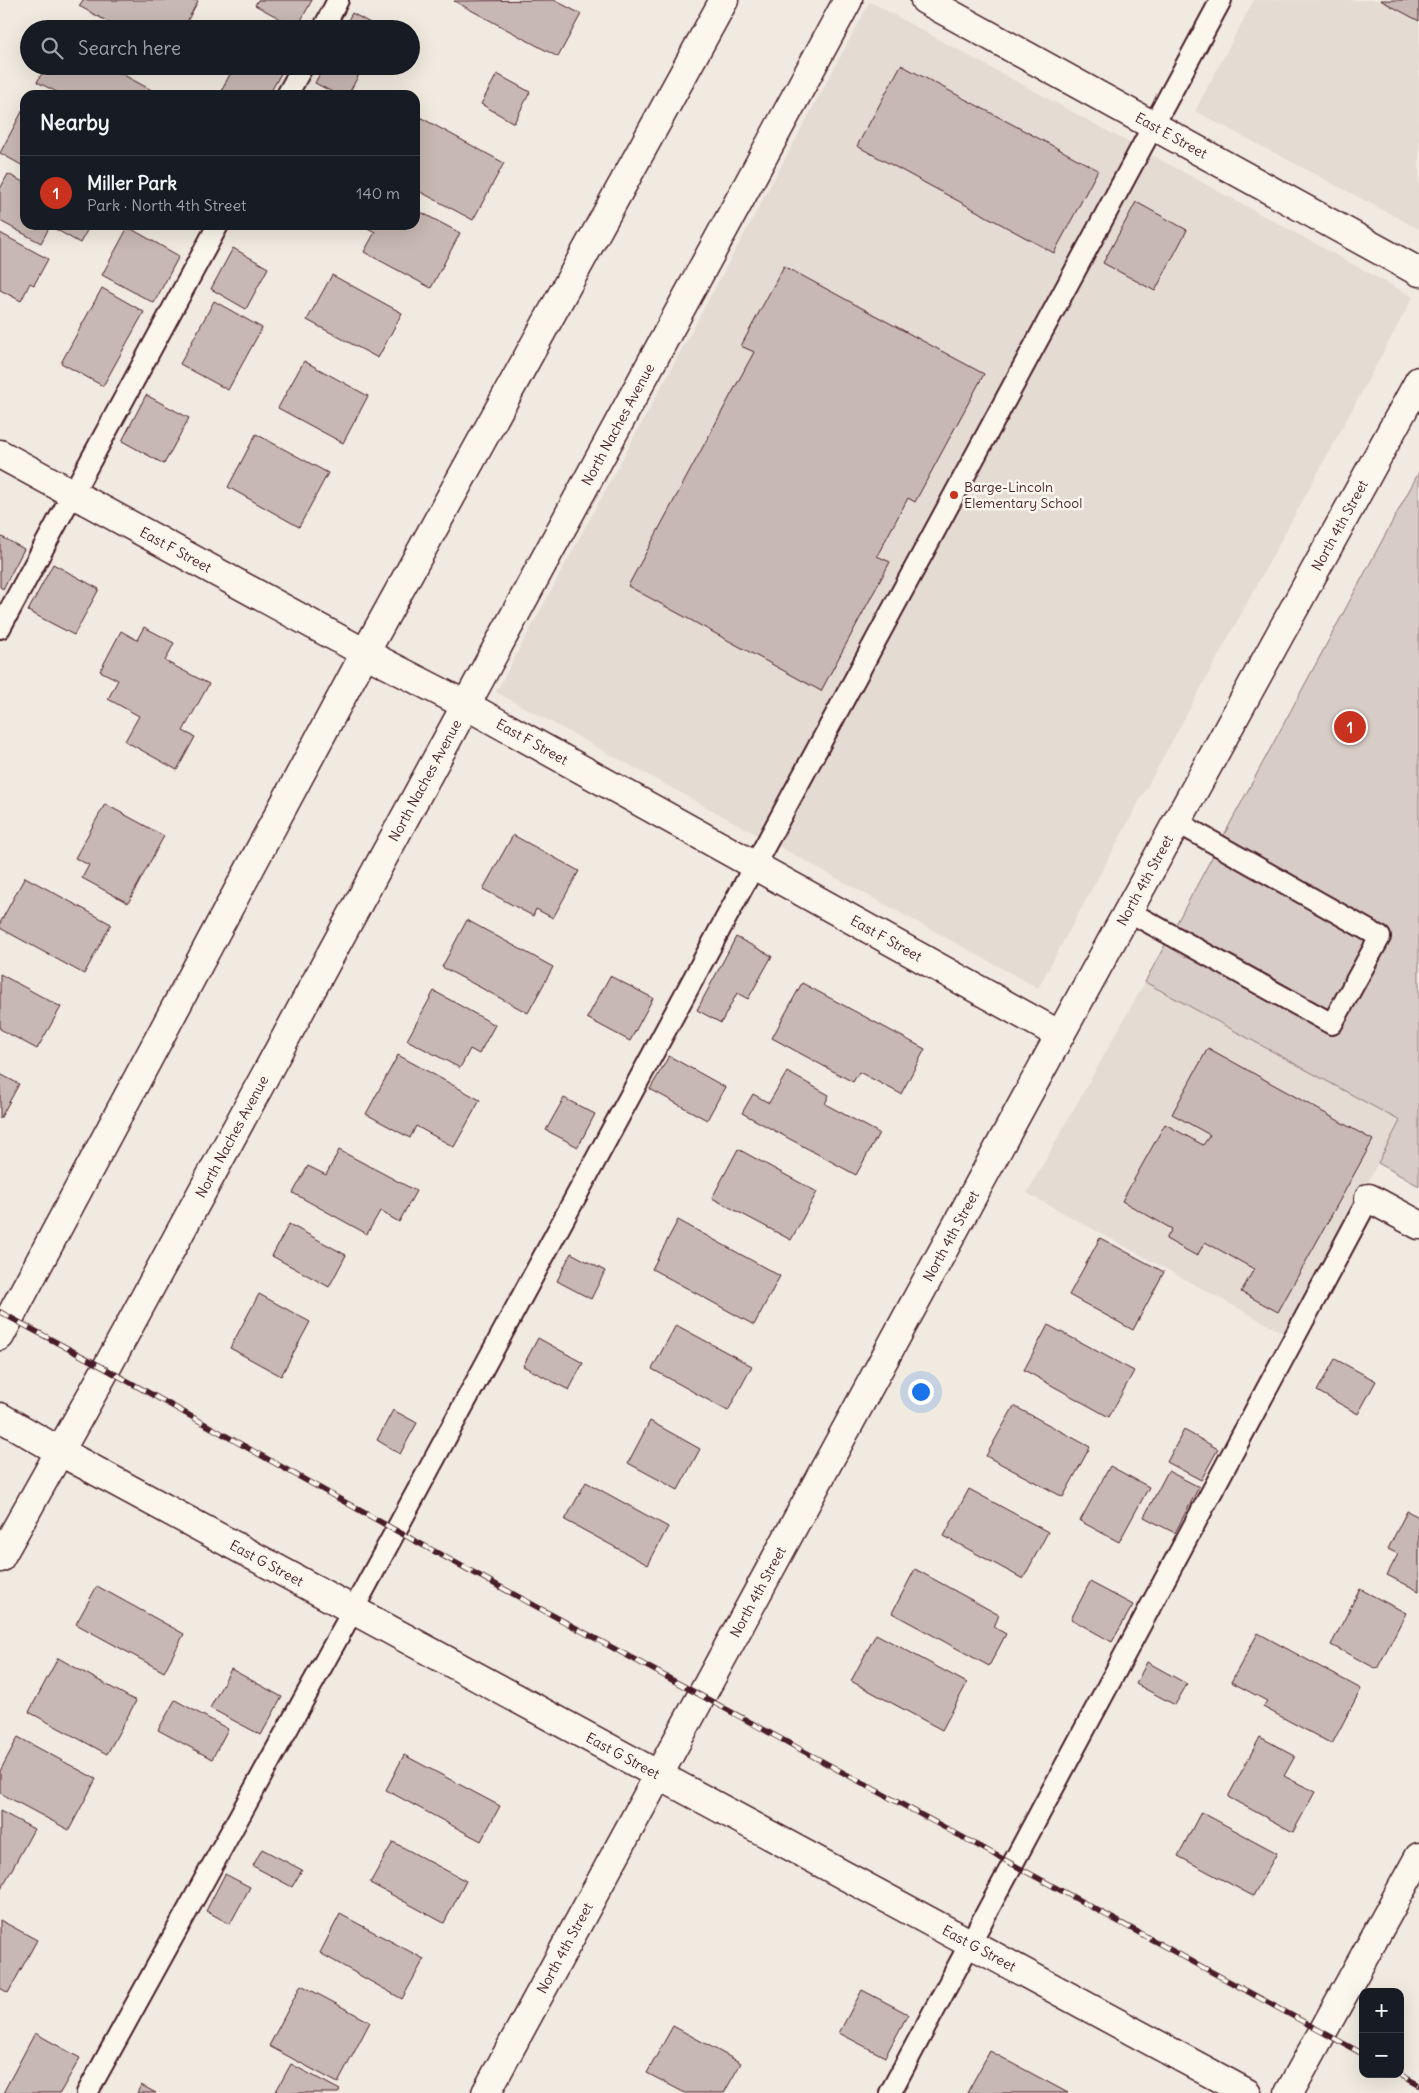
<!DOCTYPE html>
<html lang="en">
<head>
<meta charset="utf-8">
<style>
  :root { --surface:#171b24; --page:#20242c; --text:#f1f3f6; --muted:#9ea1a6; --line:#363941; --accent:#c8321e }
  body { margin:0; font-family:Delius,sans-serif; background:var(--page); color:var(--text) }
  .controls { position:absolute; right:15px; bottom:15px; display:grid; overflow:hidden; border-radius:10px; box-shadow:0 5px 20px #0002 }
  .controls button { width:45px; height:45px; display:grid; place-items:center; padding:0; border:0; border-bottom:1px solid var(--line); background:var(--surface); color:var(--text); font:25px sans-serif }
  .you { position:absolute; left:920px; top:1391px; width:18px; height:18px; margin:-12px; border:4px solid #fff; border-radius:50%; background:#1a73e8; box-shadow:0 0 0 8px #1a73e833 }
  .badge { display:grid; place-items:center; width:32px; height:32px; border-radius:50%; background:var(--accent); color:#fff; font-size:16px; font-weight:700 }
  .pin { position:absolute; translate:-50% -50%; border:2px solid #fff; box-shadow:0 1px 5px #0006 }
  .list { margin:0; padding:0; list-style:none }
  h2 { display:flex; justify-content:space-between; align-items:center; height:65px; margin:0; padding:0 20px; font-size:21px }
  h2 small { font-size:16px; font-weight:400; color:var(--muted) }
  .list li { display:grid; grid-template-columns:32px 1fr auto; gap:15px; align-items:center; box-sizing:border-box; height:75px; padding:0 20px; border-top:1px solid var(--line) }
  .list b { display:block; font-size:19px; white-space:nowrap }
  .list p { margin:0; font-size:16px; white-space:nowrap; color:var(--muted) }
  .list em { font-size:16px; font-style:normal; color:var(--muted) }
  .icon { flex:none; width:28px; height:28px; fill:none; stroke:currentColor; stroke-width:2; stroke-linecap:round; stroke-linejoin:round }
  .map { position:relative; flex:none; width:1419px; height:2093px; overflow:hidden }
  .search { position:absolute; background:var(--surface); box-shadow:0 5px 20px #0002; left:20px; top:20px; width:400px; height:55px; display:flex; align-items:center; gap:12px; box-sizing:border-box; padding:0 18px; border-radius:28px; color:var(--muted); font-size:19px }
  .panel { position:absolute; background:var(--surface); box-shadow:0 5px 20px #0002; left:20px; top:90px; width:400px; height:140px; border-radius:15px }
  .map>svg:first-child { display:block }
  .built { fill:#e4dbd2 }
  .green { fill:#d8ccc6; stroke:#917678 }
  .building { fill:#c8b8b3; stroke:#4a1f2b }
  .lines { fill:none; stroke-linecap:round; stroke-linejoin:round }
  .service-casing { stroke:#4a1f2b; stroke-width:24 }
  .minor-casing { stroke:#4a1f2b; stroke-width:31 }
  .service { stroke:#fbf7ec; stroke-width:20 }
  .minor { stroke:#fbf7ec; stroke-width:28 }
  .rail-casing { stroke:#4a1f2b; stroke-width:5.5 }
  .rail { stroke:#fbf7ec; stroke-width:4; stroke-dasharray:11; stroke-linecap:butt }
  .poi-dot { fill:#c8321e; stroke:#fbf7ec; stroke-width:2 }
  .labels { text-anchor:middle; stroke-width:5; stroke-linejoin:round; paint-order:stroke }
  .street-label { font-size:14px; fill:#4a1f2b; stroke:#fbf7ec }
  .poi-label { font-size:14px; fill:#4a1f2b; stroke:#fbf7ec; text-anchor:start }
</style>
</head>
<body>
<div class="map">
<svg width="1419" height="2093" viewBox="0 0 1419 2093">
  <rect width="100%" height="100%" fill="#f0eae0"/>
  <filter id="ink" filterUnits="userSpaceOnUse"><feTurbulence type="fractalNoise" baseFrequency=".02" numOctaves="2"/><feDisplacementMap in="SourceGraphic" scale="10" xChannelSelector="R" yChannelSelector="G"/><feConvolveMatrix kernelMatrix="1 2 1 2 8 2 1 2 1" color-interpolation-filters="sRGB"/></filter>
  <g filter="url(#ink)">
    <path class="built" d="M1254,0H1419V229L1195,111Z
      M870,2L1413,297L1038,988L496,692Z
      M1145,982L1400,1121L1287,1335L1027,1193Z"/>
    <path class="green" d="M1419,472V1186L1378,1163L1400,1121L1145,982Z"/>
    <path class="building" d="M83,0H196L198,1L183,29H121L79,6Z
      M258,0H312L297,28L255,5Z
      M554,0L581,14L558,57L454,1Z
      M1380,0H1419V21Z
      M352,13L381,29H343Z
      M901,65L1098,170L1054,253L857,146Z
      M46,66H107L157,93L63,95L37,82Z
      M234,66H285L269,95H225L221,92Z
      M324,66H357L362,69L348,95H338L315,83Z
      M497,74L530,92L514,123L481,104Z
      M25,106V167L0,153Z
      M416,115L504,163L473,220L415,189Z
      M8,174L25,183V225H90L80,243L50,226L41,243L0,221V189Z
      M1136,202L1187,230L1155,291L1103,263Z
      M415,209L460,233L431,288L364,252L375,232L362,225H415Z
      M128,227L179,256L154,303L102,275Z
      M0,233L48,259L34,285L30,283L21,301L0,290Z
      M233,248L268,268L246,309L211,289Z
      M784,266L984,374L915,502L908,498L877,556L890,562L821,691L628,586L754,352L741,346Z
      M332,275L402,313L378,358L307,320Z
      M102,288L144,312L103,386L61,363Z
      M214,301L262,328L228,390L180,364Z
      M304,361L368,396L343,443L278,408Z
      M146,395L189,418L164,464L122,441Z
      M256,434L328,473L299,527L228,487Z
      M0,536L24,549L3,589L0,587Z
      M53,564L99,589L74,635L28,611Z
      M144,627L174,643L165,661L209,684L183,731L195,737L177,770L125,741L139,716L108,699L118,680L100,671L121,631L137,640Z
      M105,804L164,836L128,903L82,878L89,865L75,858Z
      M513,835L579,871L553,918L536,909L533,916L483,889Z
      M25,877L111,924L84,974L0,928V923Z
      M467,920L553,967L528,1013L442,967Z
      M736,937L772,956L748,999L737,993L721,1023L697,1010Z
      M0,974L61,1007L37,1049L0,1029Z
      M610,976L653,998L630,1041L587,1018Z
      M802,983L925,1049L901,1094L859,1072L853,1082L772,1038Z
      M434,991L495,1025L479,1054L470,1049L460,1068L407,1040Z
      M1208,1048L1373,1140L1278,1312L1241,1292L1254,1269L1205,1242L1197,1256L1166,1239L1172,1229L1122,1201L1165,1124L1203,1145L1210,1135L1172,1114Z
      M398,1055L480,1100L454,1147L416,1126L410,1138L366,1114Z
      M669,1056L725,1087L707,1120L650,1089Z
      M787,1072L829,1095L825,1104L879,1133L856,1175L742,1113L753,1094L769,1103Z
      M0,1074L19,1084L0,1119Z
      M564,1098L595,1114L578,1147L546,1130Z
      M738,1149L817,1192L791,1240L712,1198Z
      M339,1150L416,1191L399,1222L380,1211L367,1234L293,1193L308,1166L326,1175Z
      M678,1220L780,1276L754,1325L652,1269Z
      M289,1224L346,1255L329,1287L272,1256Z
      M1100,1238L1164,1272L1133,1330L1069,1295Z
      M571,1253L605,1271L591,1299L557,1281Z
      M259,1294L310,1322L281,1376L230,1348Z
      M676,1325L752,1366L728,1411L652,1369Z
      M1048,1325L1134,1371L1109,1417L1024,1370Z
      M538,1338L583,1363L569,1390L523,1366Z
      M1335,1359L1376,1381L1358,1414L1317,1391Z
      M1014,1406L1090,1447L1063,1497L986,1456Z
      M393,1410L417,1423L400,1454L377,1440Z
      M650,1421L700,1449L678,1490L628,1463Z
      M1184,1430L1218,1449L1201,1480L1167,1462Z
      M1110,1466L1149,1487L1119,1542L1080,1521Z
      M1168,1471L1199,1487L1175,1533L1144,1517Z
      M586,1482L668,1527L648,1565L565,1520Z
      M969,1489L1048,1532L1023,1579L944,1536Z
      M1407,1511L1419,1517V1591L1387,1575L1398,1554L1388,1549Z
      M915,1569L999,1615L994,1627L1006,1634L989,1666L892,1613Z
      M1090,1582L1133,1605L1112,1642L1071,1619Z
      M97,1586L184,1634L164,1672L76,1624Z
      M1360,1589L1406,1613L1377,1669L1331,1645Z
      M1258,1633L1361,1689L1332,1744L1263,1707L1267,1701L1231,1682Z
      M876,1634L967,1683L942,1730L851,1681Z
      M58,1658L136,1701L107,1754L29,1712Z
      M1147,1662L1187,1684L1175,1705L1136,1684Z
      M231,1669L282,1697L261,1735L210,1708Z
      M175,1700L228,1729L212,1759L158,1730Z
      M18,1737L96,1779L69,1830L0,1793V1771Z
      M1260,1737L1295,1756L1284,1776L1315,1792L1293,1832L1228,1797Z
      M404,1755L500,1806L481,1841L386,1790Z
      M0,1811L34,1829L0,1891Z
      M1201,1812L1277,1853L1253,1896L1178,1856Z
      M393,1842L466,1881L444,1923L370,1883Z
      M262,1849L302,1870L292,1887L253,1866Z
      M225,1874L250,1887L230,1924L206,1911Z
      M340,1914L424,1959L402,1999L320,1953Z
      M0,1920L37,1940L8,1993L0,1988Z
      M301,1985L370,2022L338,2083L269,2046Z
      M862,1990L908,2014L885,2057L839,2033Z
      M673,2026L741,2063L724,2093H685L647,2073Z
      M35,2033L80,2058L60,2093H3Z
      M990,2051L1068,2093H967Z
      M291,2064L340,2090L338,2093H275Z
      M141,2085L156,2093H137Z"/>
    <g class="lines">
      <defs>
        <path id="service" d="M323,29L338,0
          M287,95L303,66
          M0,628L218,225
          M1128,911L1332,1024L1380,937L1177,822
          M87,2093L353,1610L1221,0
          M890,2093L1369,1198"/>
        <g id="minor">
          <path id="s1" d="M925,0L1419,272"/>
          <path id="s2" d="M0,454L365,653L464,704L1060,1035"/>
          <path d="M1369,1198L1419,1225"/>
          <path d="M0,1336L365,653L724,0"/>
          <path id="s3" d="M0,1417L59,1451L1247,2093"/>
          <path id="s4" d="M0,1558L106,1369L848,0"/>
          <path id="s5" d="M486,2093L1060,1035L1419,381"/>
          <path d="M1289,2093L1419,1857"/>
        </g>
      </defs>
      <use href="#service" class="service-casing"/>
      <use href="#minor" class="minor-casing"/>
      <use href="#service" class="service"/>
      <use href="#minor" class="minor"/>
      <defs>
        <path id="rail" d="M0,1312L106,1369L395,1530L1363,2054
          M1399,2074L1419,2085"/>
      </defs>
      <use href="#rail" class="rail-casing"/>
      <use href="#rail" class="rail"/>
    </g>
  </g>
  <circle class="poi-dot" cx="954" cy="495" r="5"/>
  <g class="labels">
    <g class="street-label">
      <text dy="5" stroke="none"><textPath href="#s1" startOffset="281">East E Street</textPath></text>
      <text dy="5" stroke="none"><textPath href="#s4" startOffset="1291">North Naches Avenue</textPath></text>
      <text dy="5" stroke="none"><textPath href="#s5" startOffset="1785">North 4th Street</textPath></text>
      <text dy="5" stroke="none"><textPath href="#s2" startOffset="200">East F Street</textPath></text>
      <text dy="5" stroke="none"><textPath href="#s2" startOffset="605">East F Street</textPath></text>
      <text dy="5" stroke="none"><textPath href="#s4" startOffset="886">North Naches Avenue</textPath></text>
      <text dy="5" stroke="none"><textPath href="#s5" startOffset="1380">North 4th Street</textPath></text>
      <text dy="5" stroke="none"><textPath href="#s2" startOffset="1010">East F Street</textPath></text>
      <text dy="5" stroke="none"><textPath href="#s4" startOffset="481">North Naches Avenue</textPath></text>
      <text dy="5" stroke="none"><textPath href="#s5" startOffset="975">North 4th Street</textPath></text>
      <text dy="5" stroke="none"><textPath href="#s3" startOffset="304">East G Street</textPath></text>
      <text dy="5" stroke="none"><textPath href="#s5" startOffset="570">North 4th Street</textPath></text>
      <text dy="5" stroke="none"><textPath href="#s3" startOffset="709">East G Street</textPath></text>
      <text dy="5" stroke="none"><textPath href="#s5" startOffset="165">North 4th Street</textPath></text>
      <text dy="5" stroke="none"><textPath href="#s3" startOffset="1114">East G Street</textPath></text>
    </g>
    <g class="poi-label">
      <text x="964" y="492">Barge-Lincoln<tspan x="964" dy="16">Elementary School</tspan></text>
    </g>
  </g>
</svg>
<div class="controls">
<button>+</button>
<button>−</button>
</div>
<div class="you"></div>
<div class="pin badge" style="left:1350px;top:727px">1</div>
<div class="search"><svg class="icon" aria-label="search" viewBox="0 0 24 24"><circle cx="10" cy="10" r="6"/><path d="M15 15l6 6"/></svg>Search here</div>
<section class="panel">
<h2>Nearby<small></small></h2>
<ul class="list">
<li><span class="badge">1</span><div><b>Miller Park</b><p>Park · North 4th Street</p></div><em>140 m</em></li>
</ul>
</section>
</div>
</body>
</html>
